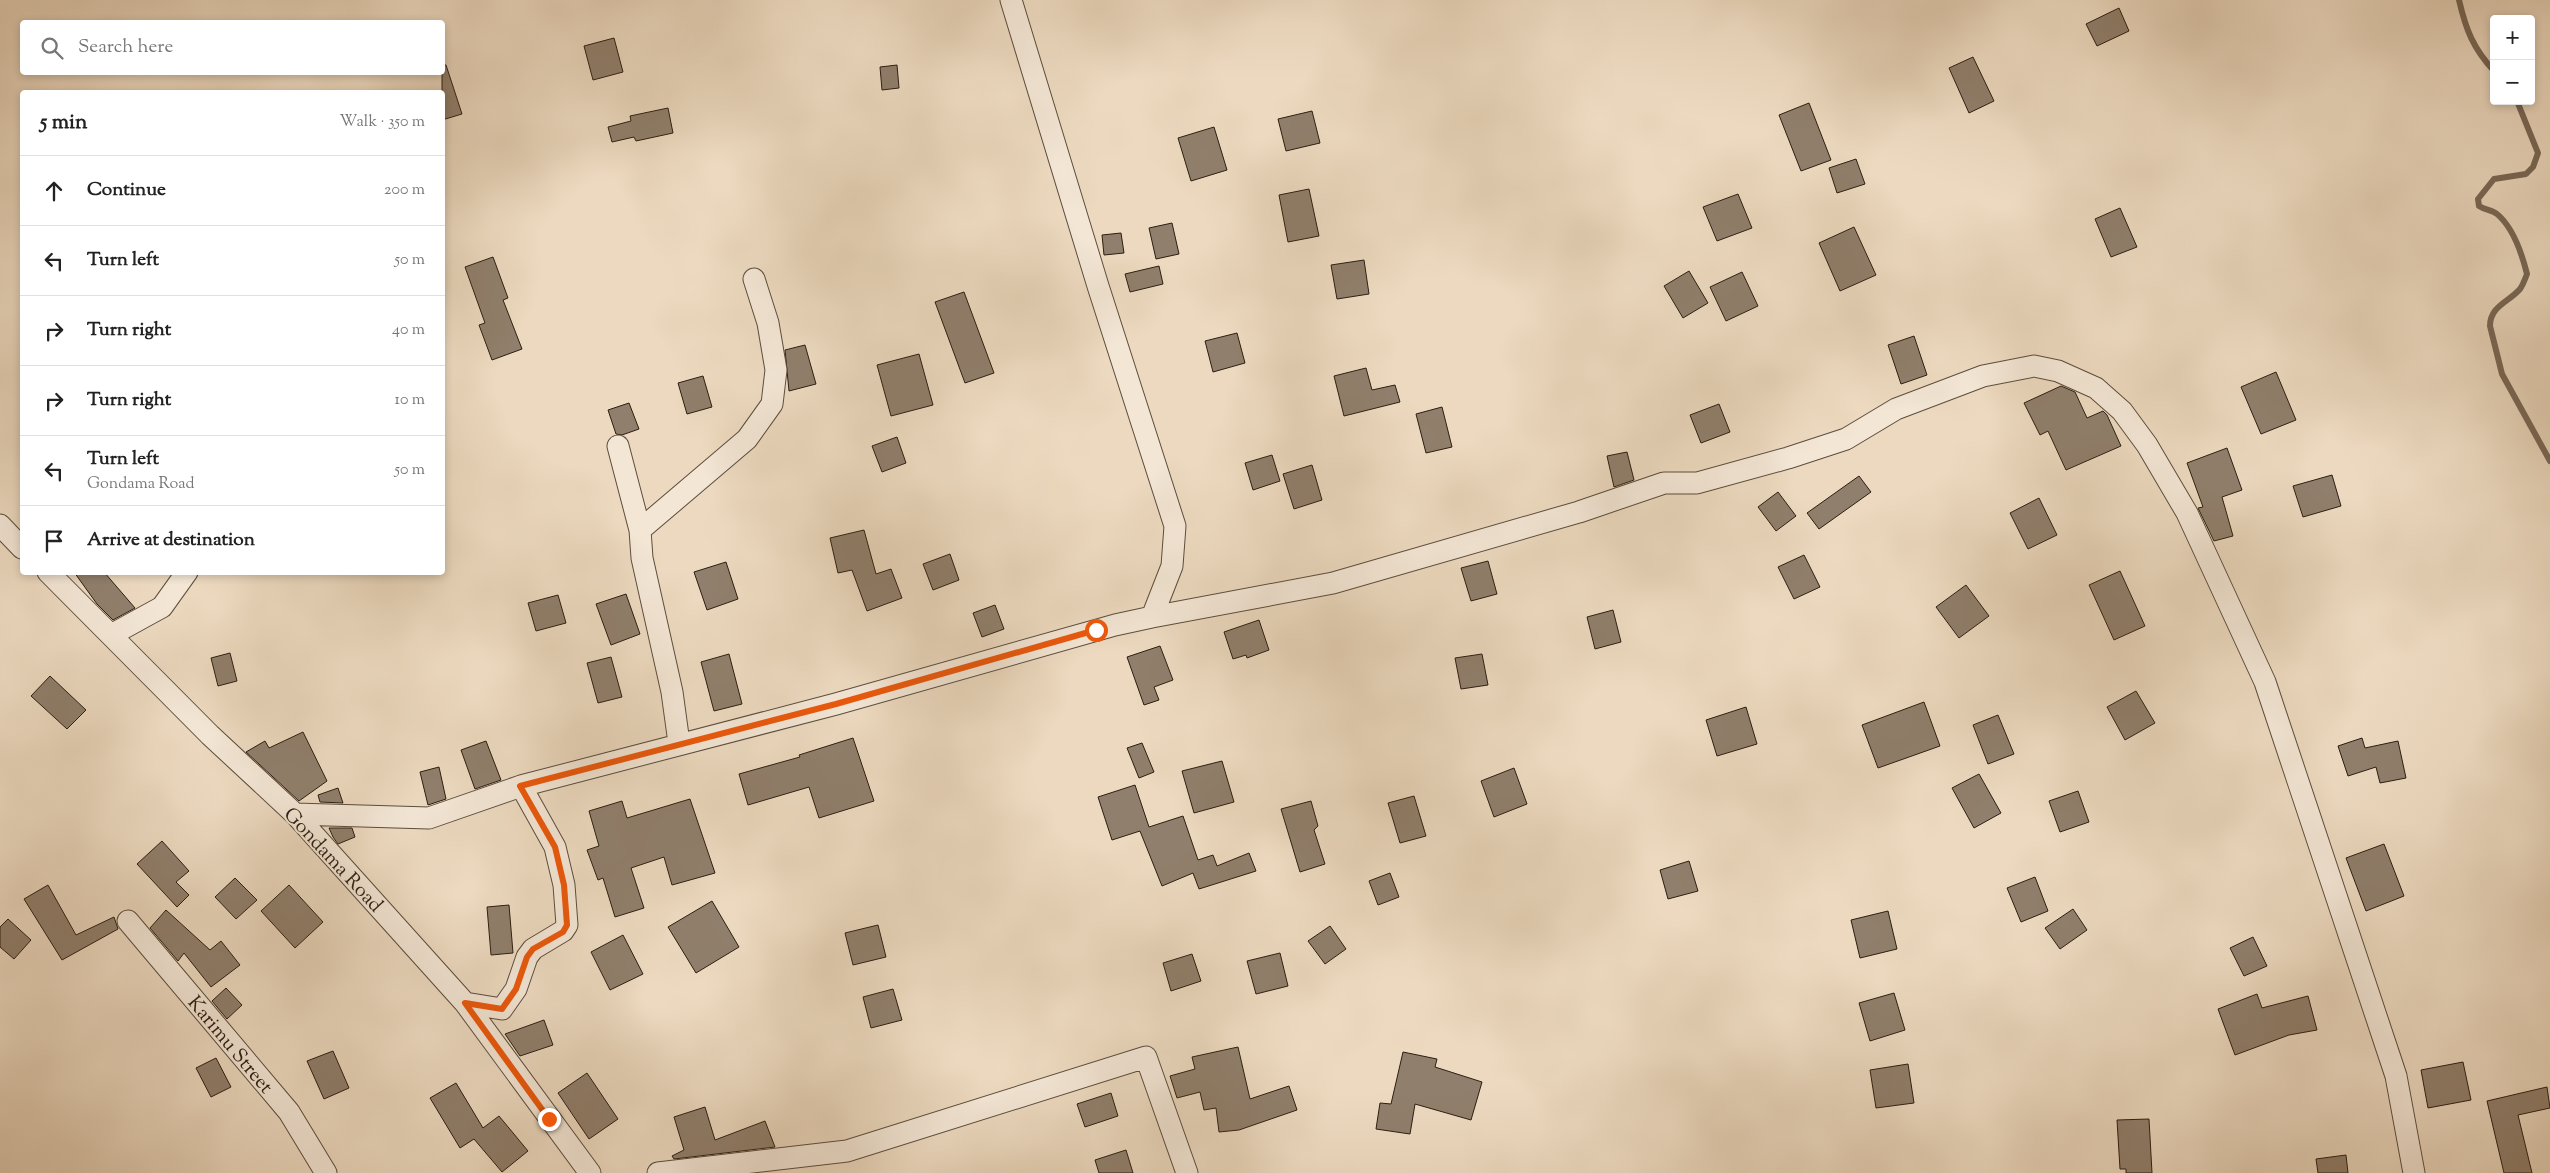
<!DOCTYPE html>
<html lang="en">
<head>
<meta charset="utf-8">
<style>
  :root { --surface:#fff; --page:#f2f2f2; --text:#222; --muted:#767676; --line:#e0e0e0 }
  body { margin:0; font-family:"Sorts Mill Goudy",serif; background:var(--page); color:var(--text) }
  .controls { position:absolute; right:15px; top:15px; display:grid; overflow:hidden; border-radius:5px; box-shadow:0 2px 8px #0003 }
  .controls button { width:45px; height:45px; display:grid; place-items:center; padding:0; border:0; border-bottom:1px solid var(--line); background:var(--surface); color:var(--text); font:25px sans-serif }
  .stop { position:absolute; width:15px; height:15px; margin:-11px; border:4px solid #ea580c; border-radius:50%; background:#fff }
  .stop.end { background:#ea580c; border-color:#fff; box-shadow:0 1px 5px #0008 }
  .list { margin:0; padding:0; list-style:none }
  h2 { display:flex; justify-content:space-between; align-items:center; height:65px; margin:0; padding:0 20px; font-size:21px }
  h2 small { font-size:16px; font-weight:400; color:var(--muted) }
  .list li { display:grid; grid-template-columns:32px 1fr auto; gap:15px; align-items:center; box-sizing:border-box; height:70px; padding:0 20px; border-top:1px solid var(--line) }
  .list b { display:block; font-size:19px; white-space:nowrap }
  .list p { margin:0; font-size:16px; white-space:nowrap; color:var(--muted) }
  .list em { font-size:16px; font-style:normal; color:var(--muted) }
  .icon { flex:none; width:28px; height:28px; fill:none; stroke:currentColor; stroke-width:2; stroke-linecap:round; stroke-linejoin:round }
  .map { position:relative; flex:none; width:2550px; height:1173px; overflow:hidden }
  .search { position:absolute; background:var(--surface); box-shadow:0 2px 8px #0003; left:20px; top:20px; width:425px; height:55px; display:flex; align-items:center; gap:12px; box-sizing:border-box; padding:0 18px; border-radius:5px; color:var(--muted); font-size:19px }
  .panel { position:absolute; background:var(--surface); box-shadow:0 2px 8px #0003; left:20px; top:90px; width:425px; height:485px; border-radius:5px }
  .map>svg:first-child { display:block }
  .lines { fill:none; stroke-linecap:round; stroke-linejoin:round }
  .stream { stroke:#786856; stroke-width:6 }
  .building { fill:#907f6c; stroke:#2c1e12 }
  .minor-casing { stroke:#5c4d3d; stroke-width:23 }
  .minor { stroke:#f3e6d5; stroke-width:21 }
  .route { stroke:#ea580c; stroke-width:6 }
  .labels { text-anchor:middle; stroke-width:4; stroke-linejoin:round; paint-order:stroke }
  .street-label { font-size:20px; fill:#2c1e12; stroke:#f3e6d5 }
</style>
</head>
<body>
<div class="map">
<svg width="2550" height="1173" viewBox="0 0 2550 1173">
  <rect width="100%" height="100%" fill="#ecd9bf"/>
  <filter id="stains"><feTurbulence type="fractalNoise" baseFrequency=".004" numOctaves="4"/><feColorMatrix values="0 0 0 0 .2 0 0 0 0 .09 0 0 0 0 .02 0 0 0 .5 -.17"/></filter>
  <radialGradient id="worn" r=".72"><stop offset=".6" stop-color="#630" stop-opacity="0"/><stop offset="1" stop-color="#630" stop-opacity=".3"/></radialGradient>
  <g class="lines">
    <path class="stream" d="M2459,0C2466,30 2473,48 2494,71
      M2517,101L2538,153L2533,167L2526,174L2494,179L2478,199L2479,206C2485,210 2492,210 2497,214C2514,228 2522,254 2527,274C2525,279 2523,285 2520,289C2509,302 2490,306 2490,326L2502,374L2550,461"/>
  </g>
  <path class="building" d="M2119,8L2129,31L2097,46L2086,24Z
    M614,38L623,72L593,80L584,46Z
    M1973,57L1994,101L1969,113L1949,68Z
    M442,65H446L462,114L442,120Z
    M897,65L899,88L882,90L880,67Z
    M1809,103L1831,160L1801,171L1779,115Z
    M668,108L673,133L636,141L634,137L612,142L608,127L631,121L630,116Z
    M1312,111L1320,143L1286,151L1278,119Z
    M1214,127L1227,170L1191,181L1178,138Z
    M1856,159L1865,184L1837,193L1829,168Z
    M1309,189L1319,236L1288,242L1279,195Z
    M1738,194L1752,228L1717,241L1703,207Z
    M2120,208L2137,247L2111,257L2095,219Z
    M1172,223L1179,254L1156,259L1149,228Z
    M1854,227L1876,275L1840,291L1819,243Z
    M1121,233L1124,253L1104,255L1102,235Z
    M493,257L508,298L503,300L522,349L492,360L479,325L485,323L465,267Z
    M1364,260L1369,294L1337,299L1331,265Z
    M1159,266L1163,284L1130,292L1125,274Z
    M1689,271L1708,303L1683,318L1664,286Z
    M1742,272L1758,306L1726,321L1710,287Z
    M964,292L994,373L965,383L935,302Z
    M1237,333L1245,363L1213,372L1205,341Z
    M1914,336L1927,375L1901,384L1888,345Z
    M805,345L816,384L789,391L785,350Z
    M919,354L933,405L891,416L877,365Z
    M1366,368L1372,390L1395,385L1400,402L1344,416L1334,376Z
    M2276,372L2296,420L2261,434L2241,387Z
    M703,376L712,407L687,414L678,383Z
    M2061,386L2075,392L2087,418L2103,411L2107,415L2121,446L2066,470L2048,431L2040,435L2024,403Z
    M629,403L639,429L622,435L616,434L608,410Z
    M1719,404L1730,432L1701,443L1690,415Z
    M1442,407L1452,447L1426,453L1416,414Z
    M897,437L906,463L882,472L872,446Z
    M2227,448L2242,490L2222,497L2233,536L2214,541L2198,508L2203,507L2187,463Z
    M1627,452L1634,480L1614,487L1607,456Z
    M1272,455L1280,481L1253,490L1245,463Z
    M1312,465L1322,500L1294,509L1283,474Z
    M2332,475L2341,506L2303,517L2293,486Z
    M1859,476L1871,492L1819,529L1807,513Z
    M1778,492L1796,516L1776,531L1758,507Z
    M2039,498L2057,535L2028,549L2010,513Z
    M864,530L876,574L891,569L902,598L867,611L852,570L838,573L830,538Z
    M950,554L959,580L933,590L923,564Z
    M1804,555L1820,587L1794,599L1778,567Z
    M1488,561L1497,594L1471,601L1461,568Z
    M726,562L738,599L707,610L694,572Z
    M2120,571L2145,626L2114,640L2089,585Z
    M74,572H104L135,608L113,620L97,604Z
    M1966,585L1989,616L1959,638L1936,607Z
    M626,594L640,634L611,645L596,604Z
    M558,595L566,623L536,631L528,603Z
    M995,605L1004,629L982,637L973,613Z
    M1613,610L1621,642L1595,649L1587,617Z
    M1259,620L1269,650L1247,658L1246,655L1233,659L1224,632Z
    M1160,646L1173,680L1154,687L1159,700L1144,705L1127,657Z
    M230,653L237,681L218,686L211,658Z
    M729,654L742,704L714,711L701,662Z
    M1482,654L1488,685L1461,689L1455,658Z
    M611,657L622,697L598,703L587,663Z
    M50,676L86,710L67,729L31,696Z
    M2136,691L2155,723L2125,740L2107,707Z
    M1924,702L1940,746L1878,768L1862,725Z
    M1746,707L1757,744L1717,756L1706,720Z
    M1998,715L2014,754L1988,764L1973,725Z
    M303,732L327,781L299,801L246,752L265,741L269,748Z
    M853,738L874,801L819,818L809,787L748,805L739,774L800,757L799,755Z
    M2362,738L2365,748L2398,741L2406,778L2380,783L2376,767L2348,776L2338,746Z
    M486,741L501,780L475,789L461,750Z
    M1142,743L1154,772L1139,778L1127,748Z
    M1222,761L1234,802L1194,813L1182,771Z
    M439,767L446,799L428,805L420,772Z
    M1514,768L1527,804L1494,817L1481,781Z
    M1979,774L2001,813L1974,828L1952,788Z
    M1135,785L1149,827L1183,816L1198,860L1213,855L1217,866L1249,853L1256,871L1199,889L1193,873L1162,886L1140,831L1112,840L1098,797Z
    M338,788L343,803L320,802L318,795Z
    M2078,791L2089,822L2060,832L2049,801Z
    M1414,796L1426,836L1400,843L1388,803Z
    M690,799L715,873L672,885L664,857L631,868L644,908L615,917L603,878L598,880L587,850L599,846L589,811L622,801L627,818Z
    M1311,801L1318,826L1314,830L1325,864L1300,872L1281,809Z
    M329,828H352L355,837L338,844L333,837Z
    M162,841L189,871L176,882L189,895L177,907L137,864Z
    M2384,844L2404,896L2366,911L2346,858Z
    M1689,861L1698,891L1668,899L1660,870Z
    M1390,873L1399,897L1378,905L1369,881Z
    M2035,877L2048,911L2021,922L2007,888Z
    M235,878L257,900L236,919L215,897Z
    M48,885L76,935L114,917L118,929L62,960L24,899Z
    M289,885L323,922L295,948L261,911Z
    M712,901L739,947L696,973L668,927Z
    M509,905L513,953L491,955L487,907Z
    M2073,909L2087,930L2060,949L2045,928Z
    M166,910L210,950L221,941L240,965L211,987L184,953L178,961L150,928Z
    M1888,911L1897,949L1860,958L1851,920Z
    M8,919L31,940L14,959L0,947V927Z
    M878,925L886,957L853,965L845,933Z
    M1330,926L1346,949L1325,964L1308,941Z
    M623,935L643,974L610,990L591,952Z
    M2253,937L2267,966L2244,976L2230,948Z
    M1280,953L1288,986L1256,994L1247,961Z
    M1192,954L1201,981L1171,991L1163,963Z
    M226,988L242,1005L227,1019L212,1001Z
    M893,989L902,1020L871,1028L863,997Z
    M1894,993L1905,1030L1870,1041L1859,1003Z
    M2257,994L2262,1008L2308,996L2317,1030L2289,1035L2235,1055L2218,1009Z
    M544,1020L553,1045L520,1056L505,1034Z
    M1238,1047L1250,1099L1289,1086L1297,1110L1239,1130L1219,1132L1216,1108L1204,1110L1200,1092L1177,1098L1170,1076L1195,1069L1192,1057Z
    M333,1051L349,1088L324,1099L307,1061Z
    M1403,1052L1437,1059L1435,1067L1482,1082L1471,1120L1415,1104L1410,1134L1376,1129L1380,1103L1391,1104Z
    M216,1058L231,1087L211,1097L196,1068Z
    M2463,1062L2471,1100L2428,1108L2421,1070Z
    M1908,1064L1914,1103L1876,1108L1870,1070Z
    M587,1073L618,1119L589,1139L558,1093Z
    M456,1083L483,1128L499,1116L528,1151L502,1172L474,1139L460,1148L430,1098Z
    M2547,1087L2550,1108L2518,1115L2532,1173H2504L2487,1101Z
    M1111,1093L1118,1116L1085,1127L1077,1104Z
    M705,1107L715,1140L765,1121L775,1147L674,1159L672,1156L684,1150L674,1117Z
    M2149,1119L2152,1173H2126V1169H2120L2117,1120Z
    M1126,1150L1133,1173H1099L1095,1160Z
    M2346,1155L2348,1173H2318L2316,1159Z"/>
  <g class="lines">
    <defs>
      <path id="minor" d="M618,446L640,530L642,558L672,692L679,743
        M0,525L22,548
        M640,530L747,439L772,404L776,370L768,323L754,279
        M48,572L210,735L295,814L465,1003L590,1173
        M1152,617L1333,583L1579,512L1664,483H1697L1788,458L1846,439L1896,409L1983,376L2034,366L2058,371L2096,388L2122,411L2147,445L2187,513L2265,682L2396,1076L2414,1173
        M111,635L162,607L187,572
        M295,814L429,818L521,786L836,704L1115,625L1152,617L1172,566L1175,526L1098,286L1011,0
        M128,921L289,1112L326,1173
        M465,1003L502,1009L516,989L527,957L533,949L563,931L567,925L564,885L555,847L521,786
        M658,1173L847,1151L1146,1057L1187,1173"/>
    </defs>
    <use href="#minor" class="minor-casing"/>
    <use href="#minor" class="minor"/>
  </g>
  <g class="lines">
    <path class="route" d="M549,1119L465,1003L502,1009L516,989L527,957L533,949L563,932L567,925L564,885L555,847L520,786L836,704L1096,630"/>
  </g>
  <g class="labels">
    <g class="street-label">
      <text transform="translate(334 859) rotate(47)" y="7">Gondama Road</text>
      <text transform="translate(231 1044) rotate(50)" y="7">Karimu Street</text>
    </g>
  </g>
  <rect width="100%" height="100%" filter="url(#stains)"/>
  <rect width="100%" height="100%" fill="url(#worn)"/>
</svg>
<div class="controls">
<button>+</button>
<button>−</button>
</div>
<div class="stop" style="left:1096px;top:630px"></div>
<div class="stop end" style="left:549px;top:1119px"></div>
<div class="search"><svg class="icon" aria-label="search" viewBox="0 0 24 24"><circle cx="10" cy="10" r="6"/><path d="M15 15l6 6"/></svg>Search here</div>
<section class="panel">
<h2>5 min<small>Walk · 350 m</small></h2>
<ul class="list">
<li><svg class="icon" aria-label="ahead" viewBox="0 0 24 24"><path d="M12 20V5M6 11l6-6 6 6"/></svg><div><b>Continue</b></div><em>200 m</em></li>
<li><svg class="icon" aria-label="left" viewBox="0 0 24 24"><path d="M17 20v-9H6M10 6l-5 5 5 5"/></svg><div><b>Turn left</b></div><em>50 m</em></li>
<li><svg class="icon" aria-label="right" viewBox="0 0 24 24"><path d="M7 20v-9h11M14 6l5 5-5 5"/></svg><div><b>Turn right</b></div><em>40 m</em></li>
<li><svg class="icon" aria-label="right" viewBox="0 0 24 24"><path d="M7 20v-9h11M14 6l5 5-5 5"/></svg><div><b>Turn right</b></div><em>10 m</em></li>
<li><svg class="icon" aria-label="left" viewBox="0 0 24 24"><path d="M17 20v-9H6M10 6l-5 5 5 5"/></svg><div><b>Turn left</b><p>Gondama Road</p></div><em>50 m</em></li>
<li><svg class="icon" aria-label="arrive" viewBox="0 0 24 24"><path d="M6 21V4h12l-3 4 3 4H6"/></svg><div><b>Arrive at destination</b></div></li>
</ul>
</section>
</div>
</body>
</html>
